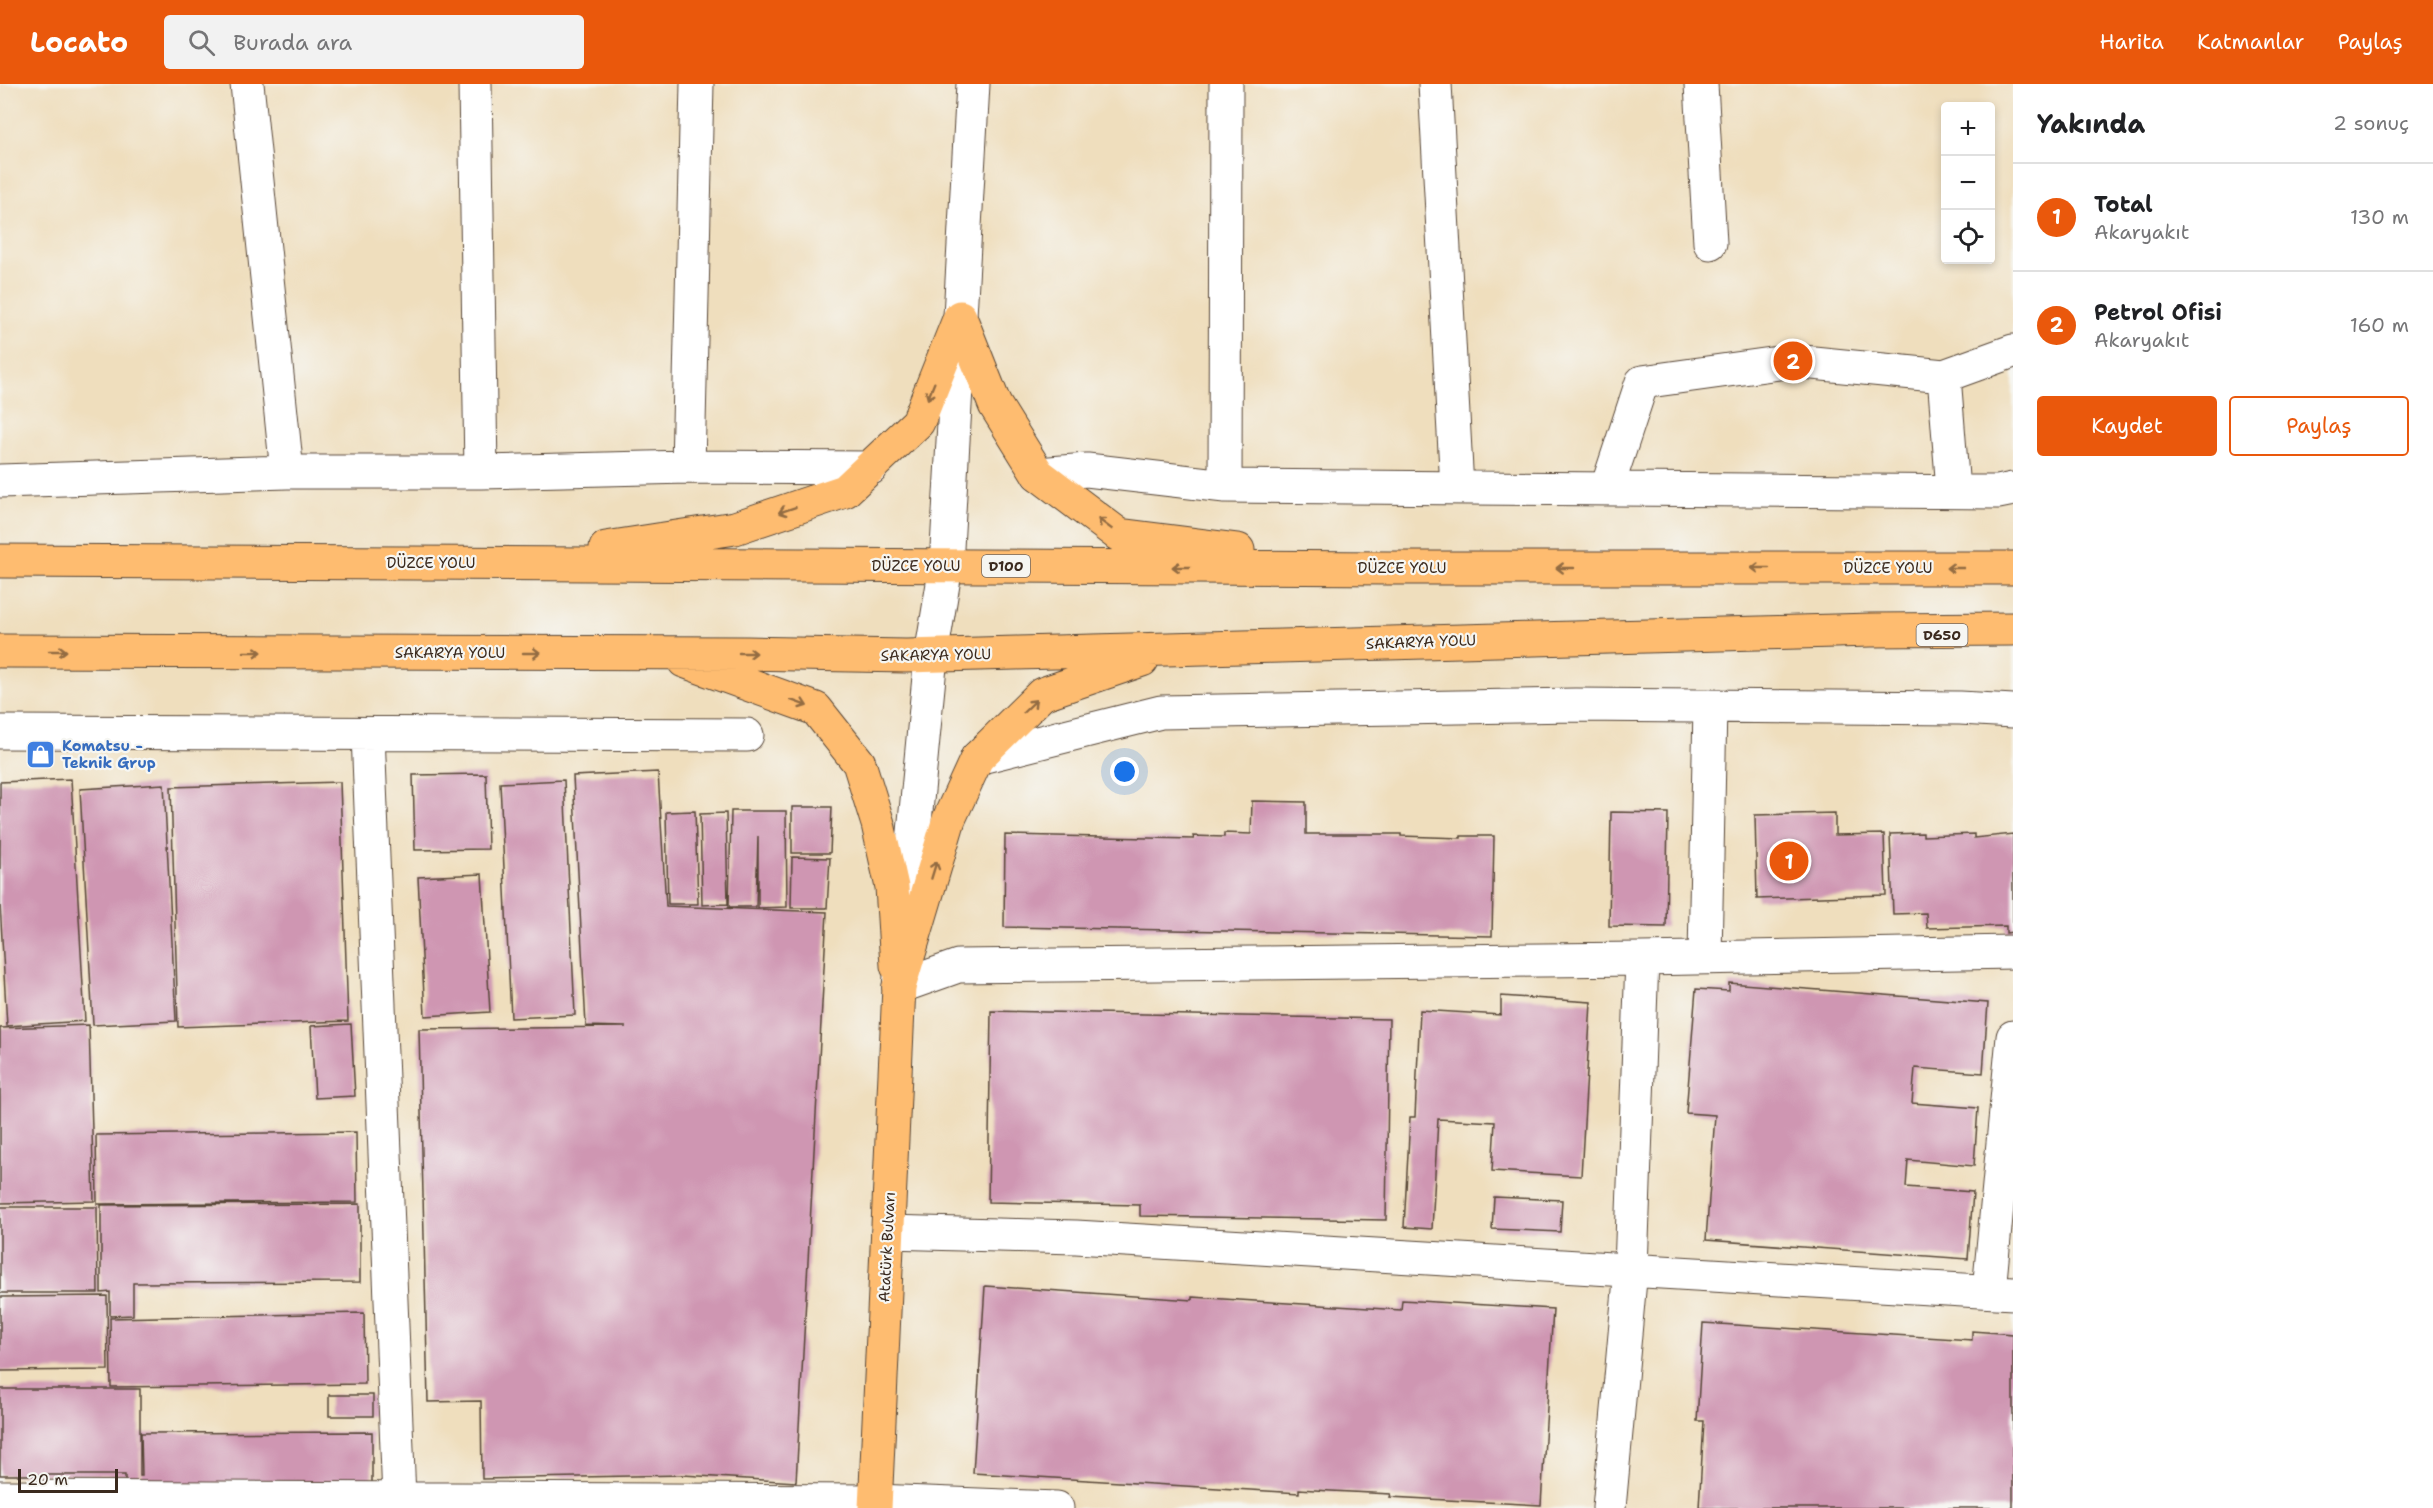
<!DOCTYPE html>
<html lang="tr">
<head>
<meta charset="utf-8">
<style>
  :root { --surface:#fff; --page:#f2f2f2; --text:#202124; --muted:#757577; --line:#e0e0e0; --accent:#ea580c }
  body { margin:0; font-family:"Shantell Sans",sans-serif; background:var(--page); color:var(--text) }
  .controls { position:absolute; right:18px; top:18px; display:grid; overflow:hidden; border-radius:6px; box-shadow:0 3px 9px #0003 }
  .controls button { width:54px; height:54px; display:grid; place-items:center; padding:0; border:0; border-bottom:2px solid var(--line); background:var(--surface); color:var(--text); font:30px sans-serif }
  .scale { position:absolute; left:18px; bottom:15px; width:100px; box-sizing:border-box; padding-left:6px; border:3px solid #3b2a1e; border-top:0; font-size:16px; line-height:21px; white-space:nowrap; color:#3b2a1e; -webkit-text-stroke:4px #f6f6f2; paint-order:stroke }
  .you { position:absolute; left:1125px; top:688px; width:21px; height:21px; margin:-15px; border:4px solid #fff; border-radius:50%; background:#1a73e8; box-shadow:0 0 0 9px #1a73e833 }
  .badge { display:grid; place-items:center; width:39px; height:39px; border-radius:50%; background:var(--accent); color:#fff; font-size:20px; font-weight:700 }
  .pin { position:absolute; translate:-50% -50%; border:3px solid #fff; box-shadow:0 2px 6px #0006 }
  .list { margin:0; padding:0; list-style:none }
  h2 { display:flex; justify-content:space-between; align-items:center; height:78px; margin:0; padding:0 24px; font-size:26px }
  h2 small { font-size:20px; font-weight:400; color:var(--muted) }
  .list li { display:grid; grid-template-columns:39px 1fr auto; gap:18px; align-items:center; box-sizing:border-box; height:108px; padding:0 24px; border-top:2px solid var(--line) }
  .list b { display:block; font-size:22px; white-space:nowrap }
  .list p { margin:0; font-size:20px; white-space:nowrap; color:var(--muted) }
  .list em { font-size:20px; font-style:normal; color:var(--muted) }
  .actions { display:flex; gap:12px; padding:18px 24px }
  .actions a { flex:1; padding:14px 0; border:2px solid var(--accent); border-radius:6px; text-align:center; font-size:21px; color:var(--accent) }
  .actions .main { background:var(--accent); color:#fff }
  .icon { flex:none; width:33px; height:33px; fill:none; stroke:currentColor; stroke-width:2; stroke-linecap:round; stroke-linejoin:round }
  .map { position:relative; flex:none; width:2013px; height:1424px; overflow:hidden }
  header { display:flex; align-items:center; gap:36px; box-sizing:border-box; height:84px; padding:0 30px; background:var(--accent); color:#fff }
  header strong { font-size:28px }
  nav { display:flex; gap:33px; margin-inline-start:auto; font-size:21px }
  .search { width:420px; height:54px; background:var(--page); display:flex; align-items:center; gap:15px; box-sizing:border-box; padding:0 21px; border-radius:6px; color:var(--muted); font-size:22px }
  main { display:flex }
  aside { flex:1; background:var(--surface) }
  .map>svg:first-child { display:block }
  .building { fill:#cf96b2 }
  .lines { fill:none; stroke-linecap:round; stroke-linejoin:round }
  .minor-casing { stroke:#564536; stroke-width:35 }
  .major-casing { stroke:#564536; stroke-width:35 }
  .highway-casing { stroke:#564536; stroke-width:35 }
  .minor { stroke:#fff; stroke-width:33 }
  .major { stroke:#febc70; stroke-width:33 }
  .highway { stroke:#febc70; stroke-width:33 }
  .oneway { stroke:#936c43 }
  .labels { text-anchor:middle; stroke-width:4.5; stroke-linejoin:round; paint-order:stroke }
  .shield { fill:#f6f6f2; stroke:#73675e; stroke-width:1.5 }
  .shield-label { font-size:14px; font-weight:bold; fill:#3b2a1e }
  .street-label { font-size:15px; fill:#3b2a1e; stroke:#f6f6f2 }
  .shop-label { font-size:15px; font-weight:bold; fill:#366cbe; stroke:#f6f6f2; text-anchor:start }
</style>
</head>
<body>
<header>
<strong>Locato</strong>
<div class="search"><svg class="icon" aria-label="search" viewBox="0 0 24 24"><circle cx="10" cy="10" r="6"/><path d="M15 15l6 6"/></svg>Burada ara</div>
<nav><a>Harita</a><a>Katmanlar</a><a>Paylaş</a></nav>
</header>
<main>
<div class="map">
<svg width="2013" height="1424" viewBox="0 0 2013 1424">
  <rect width="100%" height="100%" fill="#f6f6f2"/>
  <filter id="ink" filterUnits="userSpaceOnUse"><feTurbulence type="fractalNoise" baseFrequency=".0167" numOctaves="2"/><feDisplacementMap in="SourceGraphic" scale="12" xChannelSelector="R" yChannelSelector="G"/><feConvolveMatrix kernelMatrix="1 2 1 2 8 2 1 2 1" color-interpolation-filters="sRGB"/></filter>
  <filter id="wash" filterUnits="userSpaceOnUse"><feTurbulence type="fractalNoise" baseFrequency=".008" numOctaves="4" result="noise"/><feDisplacementMap in="SourceGraphic" scale="24" xChannelSelector="R" yChannelSelector="G"/><feGaussianBlur stdDeviation="1.35" result="paint"/><feColorMatrix in="noise" values="0 0 0 0 0 0 0 0 0 0 0 0 0 0 0 0 0 1.4 0 .05"/><feComposite in="paint" operator="in"/></filter>
  <g filter="url(#wash)">
    <rect width="100%" height="100%" fill="#efdebd"/>
    <g id="blocks">
      <path class="building" d="M658,688L666,822L827,828L796,1398L683,1391L482,1395L481,1317L428,1318L419,945L626,943L586,942L573,692Z
        M486,690L488,765L415,766L413,691Z
        M71,695L85,937L7,942L0,820V698Z
        M564,696L575,931L511,934L500,699Z
        M340,698L348,937L178,943L171,703Z
        M164,700L176,937L93,941L80,705Z
        M1252,717L1306,718V750H1401V752L1461,754V752H1494L1492,852L1004,843L1005,751L1194,755L1193,752L1224,753V749L1251,750Z
        M792,723H832L830,769H792Z
        M695,727L698,820H668L666,728Z
        M731,727H786L787,823L758,824V752L756,823H729Z
        M1611,728L1668,729L1666,843L1609,842Z
        M726,729L728,820L702,821L700,730Z
        M1835,729V751L1884,750L1886,811L1757,815L1755,731Z
        M1923,749V752L1974,750V754L2013,750V848L2006,849V842L1927,844L1926,829L1893,830L1890,750Z
        M792,773L830,774L827,824H791Z
        M482,790L490,928L425,932L418,793Z
        M1729,899L1988,919L1983,989L1915,984L1912,1019L1978,1024L1974,1082L1908,1076L1906,1103L1973,1108L1968,1175L1706,1156L1715,1031L1686,1029L1696,905L1729,907Z
        M1501,912L1591,918L1581,1092L1492,1087L1495,1038L1438,1035L1432,1145L1404,1143L1410,1033H1415L1420,926L1501,931Z
        M991,927L1389,935L1386,1136L1140,1132V1121L988,1118Z
        M351,940L355,1012L315,1014L311,942Z
        M89,941L94,1117L0,1119V944Z
        M356,1048L357,1118L97,1120L96,1051Z
        M1494,1113L1562,1116L1560,1148L1492,1145Z
        M360,1120V1198L133,1199V1231L110,1232V1208L101,1209V1121Z
        M0,1123H97L98,1209H0Z
        M985,1202L1192,1216V1213L1401,1226L1402,1216L1553,1225L1541,1421L1390,1413L1391,1410L1331,1407L1299,1405V1409L973,1389Z
        M107,1212L108,1286L0,1287V1213Z
        M364,1229L365,1300L111,1303L110,1234Z
        M1703,1239L1972,1256V1247L2013,1250V1424H1699L1704,1337H1697Z
        M0,1305H140V1392H142L141,1349L372,1348V1400L125,1401V1391H0Z
        M329,1311H373V1332H329Z"/>
    </g>
  </g>
  <g filter="url(#ink)">
    <use href="#blocks" fill-opacity="0" stroke="#564536" stroke-width="1.5"/>
    <g class="lines">
      <defs>
        <path id="minor" d="M247,0L287,388
          M475,0L481,388
          M973,0L946,482L931,572L899,903L958,882L1642,875L2013,868
          M1435,0L1457,404
          M1701,0L1710,159
          M1944,292L2013,267
          M688,383L697,0
          M1038,390L1087,386L1225,402L1998,408L2013,405
          M0,397L287,388H481L688,383L871,384
          M1225,402L1226,0
          M1607,404L1642,298L1793,277L1944,292L1953,406
          M0,648L747,651
          M368,650L399,1414
          M977,674L1161,628L1575,621L1960,624L2013,627
          M1705,873L1710,622
          M888,1148L1076,1153L2013,1209
          M1989,1207L2013,953
          M0,1413L875,1417L1057,1424
          M1609,1424L1631,1185L1642,875"/>
        <path id="major" d="M875,1424L899,903"/>
        <path id="highway" d="M960,233L995,321L1038,390L1119,451L1238,466
          M606,464L735,444L845,407L918,338L960,233
          M0,477L1389,484H2013
          M0,567L747,569L906,572L1871,546L2013,545
          M684,577L816,625L859,679L878,740L892,803L897,882
          M899,903L949,735L977,674L1042,610L1142,576"/>
      </defs>
      <use href="#minor" class="minor-casing"/>
      <use href="#major" class="major-casing"/>
      <use href="#highway" class="highway-casing"/>
      <use href="#minor" class="minor"/>
      <use href="#major" class="major"/>
      <use href="#highway" class="highway"/>
    </g>
    <defs><path id="oneway-shaft" d="M-6 0H5M1.5-3L5.5 0L1.5 3" fill="none" stroke-width="1.6" stroke-linecap="round" stroke-linejoin="round" transform="scale(1.5)"/></defs>
    <g class="oneway">
      <use href="#oneway-shaft" transform="translate(931 307) rotate(112)"/>
      <use href="#oneway-shaft" transform="translate(787 426) rotate(162)"/>
      <use href="#oneway-shaft" transform="translate(1105 440) rotate(-143)"/>
      <use href="#oneway-shaft" transform="translate(1181 483) rotate(-180)"/>
      <use href="#oneway-shaft" transform="translate(1565 484) rotate(180)"/>
      <use href="#oneway-shaft" transform="translate(1760 484) rotate(180)"/>
      <use href="#oneway-shaft" transform="translate(1955 484) rotate(180)"/>
      <use href="#oneway-shaft" transform="translate(58 567)"/>
      <use href="#oneway-shaft" transform="translate(253 568)"/>
      <use href="#oneway-shaft" transform="translate(532 569)"/>
      <use href="#oneway-shaft" transform="translate(748 569)"/>
      <use href="#oneway-shaft" transform="translate(799 619) rotate(20)"/>
      <use href="#oneway-shaft" transform="translate(1030 622) rotate(-44)"/>
      <use href="#oneway-shaft" transform="translate(934 786) rotate(-73)"/>
    </g>
  </g>
  <defs>
    <symbol id="shop-square" viewBox="-11 -11 22 22"><rect x="-9" y="-9" width="18" height="18" rx="4" fill="#3f7fe0" stroke="#f6f6f2"/><path d="M-5-2.5h2.3a2.7 3.5 0 0 1 5.4 0H5L5.5 6h-11ZM-1.5-2.5h3a1.5 2.3 0 0 0-3 0Z" fill="#fff"/></symbol>
  </defs>
  <g fill-rule="evenodd">
    <use href="#shop-square" x="24" y="654" width="33" height="33"/>
  </g>
  <g class="labels">
    <g class="shield">
      <rect x="982" y="471" width="48" height="22" rx="4.5"/>
      <rect x="1916.5" y="540" width="51" height="22" rx="4.5"/>
    </g>
    <g class="shield-label">
      <text x="1006" y="487">D100</text>
      <text x="1942" y="556">D650</text>
    </g>
    <g class="street-label">
      <text x="431" y="484">DÜZCE YOLU</text>
      <text x="916" y="487">DÜZCE YOLU</text>
      <text x="1402" y="489">DÜZCE YOLU</text>
      <text x="1888" y="489">DÜZCE YOLU</text>
      <text transform="translate(1421 558) rotate(-2)" y="5">SAKARYA YOLU</text>
      <text x="450" y="574">SAKARYA YOLU</text>
      <text transform="translate(936 571) rotate(-1)" y="5">SAKARYA YOLU</text>
      <text transform="translate(887 1163) rotate(-87)" y="5">Atatürk Bulvarı</text>
    </g>
    <g class="shop-label">
      <text x="62" y="667">Komatsu -<tspan x="62" dy="17">Teknik Grup</tspan></text>
    </g>
  </g>
</svg>
<div class="controls">
<button>+</button>
<button>−</button>
<button><svg class="icon" aria-label="locate" viewBox="0 0 24 24"><circle cx="12" cy="12" r="6"/><path d="M12 2v4M12 18v4M2 12h4M18 12h4"/></svg></button>
</div>
<div class="scale">20 m</div>
<div class="you"></div>
<div class="pin badge" style="left:1789px;top:777px">1</div>
<div class="pin badge" style="left:1793px;top:277px">2</div>
</div>
<aside>
<h2>Yakında<small>2 sonuç</small></h2>
<ul class="list">
<li><span class="badge">1</span><div><b>Total</b><p>Akaryakıt</p></div><em>130 m</em></li>
<li><span class="badge">2</span><div><b>Petrol Ofisi</b><p>Akaryakıt</p></div><em>160 m</em></li>
</ul>
<div class="actions"><a class="main">Kaydet</a><a>Paylaş</a></div>
</aside>
</main>
</body>
</html>
